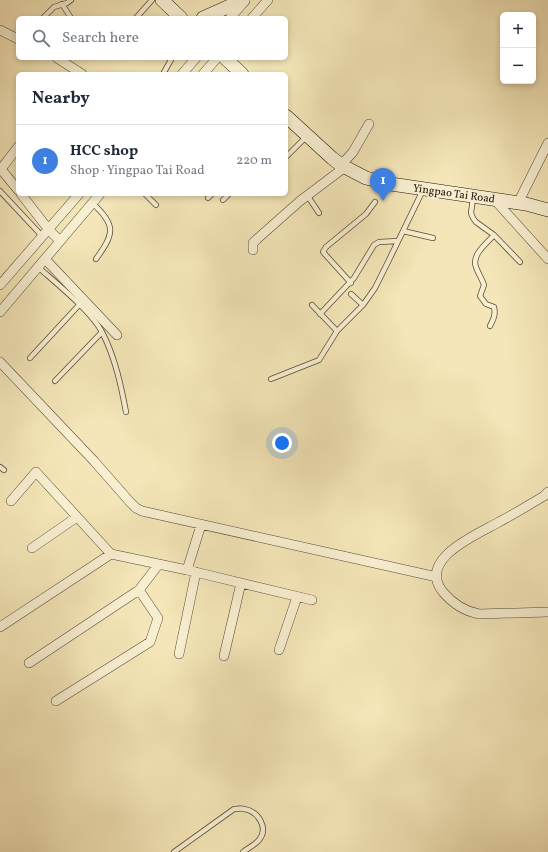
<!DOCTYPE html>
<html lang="en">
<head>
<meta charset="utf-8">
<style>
  :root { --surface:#fff; --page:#f6f6f7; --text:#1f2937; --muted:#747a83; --line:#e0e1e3; --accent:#8f2418 }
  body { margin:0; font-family:Vollkorn,serif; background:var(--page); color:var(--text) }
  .controls { position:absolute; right:12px; top:12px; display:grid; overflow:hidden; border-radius:6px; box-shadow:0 2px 6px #0003 }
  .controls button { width:36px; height:36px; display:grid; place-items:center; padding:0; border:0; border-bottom:1px solid var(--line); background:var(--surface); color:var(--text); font:20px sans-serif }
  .you { position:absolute; left:282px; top:443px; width:14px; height:14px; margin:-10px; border:3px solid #fff; border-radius:50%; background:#1a73e8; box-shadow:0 0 0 6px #1a73e833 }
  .badge { display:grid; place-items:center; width:26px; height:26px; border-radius:50%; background:var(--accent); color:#fff; font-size:13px; font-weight:700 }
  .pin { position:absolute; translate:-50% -33px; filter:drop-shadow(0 1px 2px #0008) }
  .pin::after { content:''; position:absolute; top:21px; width:14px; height:12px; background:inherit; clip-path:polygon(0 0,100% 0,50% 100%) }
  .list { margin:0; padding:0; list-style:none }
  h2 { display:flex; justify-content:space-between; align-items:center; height:52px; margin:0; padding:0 16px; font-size:17px }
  h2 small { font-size:13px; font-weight:400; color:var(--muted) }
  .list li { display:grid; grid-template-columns:26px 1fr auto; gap:12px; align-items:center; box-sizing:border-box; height:72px; padding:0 16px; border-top:1px solid var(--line) }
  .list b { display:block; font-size:15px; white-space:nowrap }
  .list p { margin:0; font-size:13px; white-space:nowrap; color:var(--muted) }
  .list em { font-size:13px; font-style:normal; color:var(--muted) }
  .icon { flex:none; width:22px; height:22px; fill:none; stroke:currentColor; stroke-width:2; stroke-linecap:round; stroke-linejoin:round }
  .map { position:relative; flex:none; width:548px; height:852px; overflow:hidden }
  .search { position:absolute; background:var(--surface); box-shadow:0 2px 6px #0003; left:16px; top:16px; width:272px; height:44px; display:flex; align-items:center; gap:10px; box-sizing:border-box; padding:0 14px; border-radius:6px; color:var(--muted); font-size:15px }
  .panel { position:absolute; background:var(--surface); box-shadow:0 2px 6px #0003; left:16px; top:72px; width:272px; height:124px; border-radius:6px }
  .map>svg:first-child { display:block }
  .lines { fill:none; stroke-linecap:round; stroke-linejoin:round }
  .lane-casing { stroke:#554a38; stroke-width:6 }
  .street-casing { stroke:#554a38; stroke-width:10 }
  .secondary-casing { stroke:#20160d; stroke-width:14 }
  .lane { stroke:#f8efd1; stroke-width:4.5 }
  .street { stroke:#f8efd1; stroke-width:9 }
  .secondary { stroke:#f8efd1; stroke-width:13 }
  .labels { text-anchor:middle; stroke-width:3.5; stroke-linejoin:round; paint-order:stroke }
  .street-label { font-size:11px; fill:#20160d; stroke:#f8efd1 }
</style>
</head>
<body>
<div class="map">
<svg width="548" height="852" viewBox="0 0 548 852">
  <rect width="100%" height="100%" fill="#f4e6b8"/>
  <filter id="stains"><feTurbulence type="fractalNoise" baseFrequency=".005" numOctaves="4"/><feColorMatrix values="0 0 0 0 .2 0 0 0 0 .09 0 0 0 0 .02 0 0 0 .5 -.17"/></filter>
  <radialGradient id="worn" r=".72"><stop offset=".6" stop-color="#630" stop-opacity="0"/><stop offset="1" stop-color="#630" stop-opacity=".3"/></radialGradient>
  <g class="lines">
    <defs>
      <path id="lane" d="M62,4L71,18
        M43,18L54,7L67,3L71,0
        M136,18L152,0
        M163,74L172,58
        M286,157L306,137
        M0,191L43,237
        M145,194L156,205
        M307,195L319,213
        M208,198L212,194
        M473,198L471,213L473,218L476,222L494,235L520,262
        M223,200L229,194
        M92,203C117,225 114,234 96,259
        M403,231L433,238
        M38,267C57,284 91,311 102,332C115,357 121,385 126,412
        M351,283L323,252L326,247L366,214L375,202
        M351,294L363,305
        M312,305L337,331
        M320,314L354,278L374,245L379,242L398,241
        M490,326C493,320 496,315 494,307L486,304L480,296L484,285C482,279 478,273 476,267C471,255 487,243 494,235
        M30,358L79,305
        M271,379L319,360L337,331L363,305L375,288L387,264L423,190
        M55,381L102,332
        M0,467L4,470
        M174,852L234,809C237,809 241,808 244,809C258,811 269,828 259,840C255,845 248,848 243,852"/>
      <path id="street" d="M230,18L245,1
        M252,18L268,0
        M0,30L18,39
        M57,58L82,74
        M182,74L196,58
        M203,74L217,58
        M341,165L353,152L369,124
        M0,168L18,190
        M1,169L18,147
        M21,194L49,230L60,241
        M493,198L548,259
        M518,203L548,143
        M253,250V243L257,239L300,201L345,167
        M45,259L117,335
        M0,285L79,194
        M0,312L100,194
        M0,362L94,461L130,502L136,508L142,511L437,577
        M548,492L544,496C529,505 514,514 499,522C478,534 416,559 443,592C453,604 464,611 479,614L548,612
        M11,501L36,472L111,554L187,570
        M201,525L187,570L312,600
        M32,548L77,517
        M0,627L111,554
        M279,650L297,597
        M179,654L196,572
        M224,656L241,583
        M29,663L139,590
        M56,701L150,642L158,618L139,590L159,564"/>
      <path id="secondary" d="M162,0L181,18
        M203,18L243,0
        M225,58L242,74
        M286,116L332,158L341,165L366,178L391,184L526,204L548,210"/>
    </defs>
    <use href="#lane" class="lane-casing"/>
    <use href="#street" class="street-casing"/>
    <use href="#secondary" class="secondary-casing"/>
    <use href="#lane" class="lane"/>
    <use href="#street" class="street"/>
    <use href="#secondary" class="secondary"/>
  </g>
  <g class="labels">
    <g class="street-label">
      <text transform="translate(454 193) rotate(8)" y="4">Yingpao Tai Road</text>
    </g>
  </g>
  <rect width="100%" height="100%" filter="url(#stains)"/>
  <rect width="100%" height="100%" fill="url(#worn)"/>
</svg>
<div class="controls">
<button>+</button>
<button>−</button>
</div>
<div class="you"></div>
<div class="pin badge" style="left:383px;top:201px;background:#3f7fe0">1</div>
<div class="search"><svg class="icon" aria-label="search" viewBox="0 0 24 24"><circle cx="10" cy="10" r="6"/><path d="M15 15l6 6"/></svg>Search here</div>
<section class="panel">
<h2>Nearby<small></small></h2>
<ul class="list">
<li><span class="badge" style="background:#3f7fe0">1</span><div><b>HCC shop</b><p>Shop · Yingpao Tai Road</p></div><em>220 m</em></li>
</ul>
</section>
</div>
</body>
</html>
